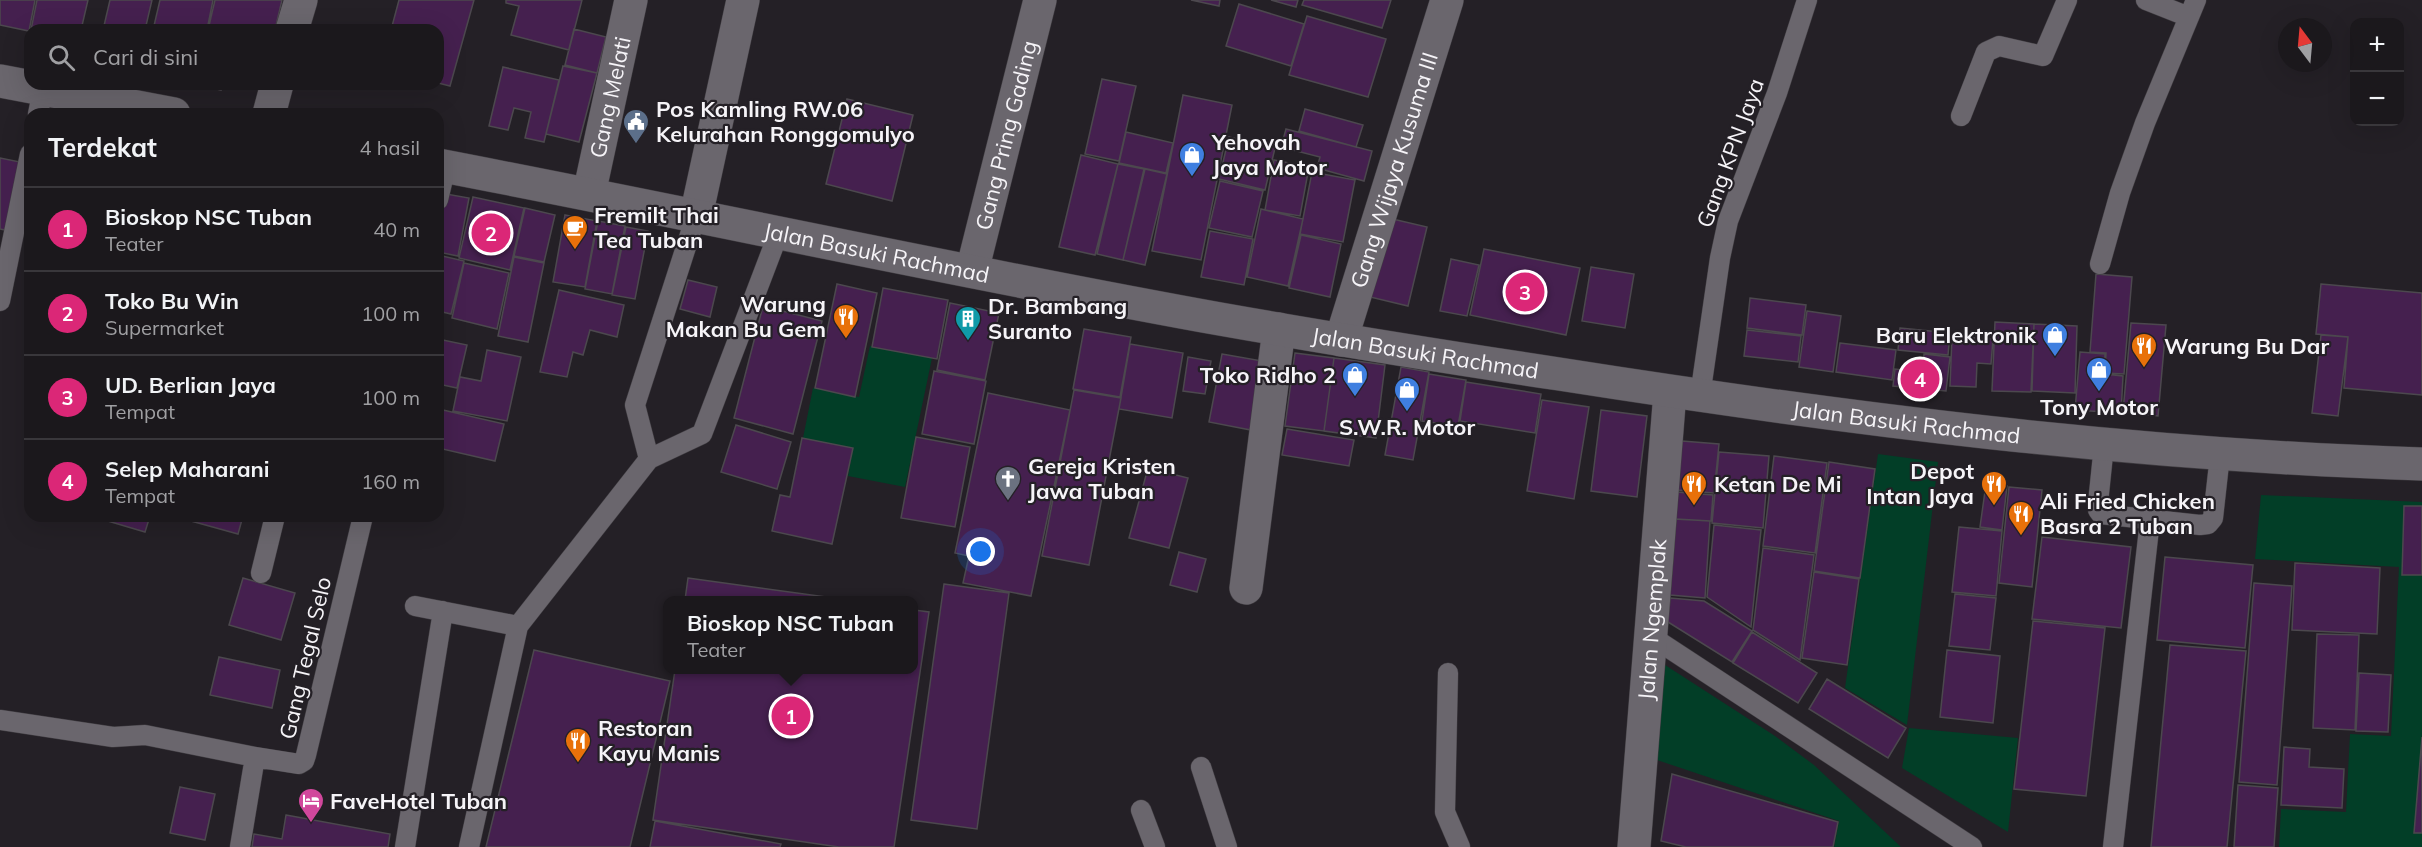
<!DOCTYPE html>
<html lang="id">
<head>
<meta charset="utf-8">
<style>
  :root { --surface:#1b181c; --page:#242125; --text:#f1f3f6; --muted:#a0a0a3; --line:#39373b; --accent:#db2777 }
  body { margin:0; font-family:Mulish,sans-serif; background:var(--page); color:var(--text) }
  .controls { position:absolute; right:18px; top:18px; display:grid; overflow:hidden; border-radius:12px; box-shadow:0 6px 24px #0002 }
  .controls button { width:54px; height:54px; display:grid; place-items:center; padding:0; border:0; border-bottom:2px solid var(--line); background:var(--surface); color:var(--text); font:30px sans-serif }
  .compass { position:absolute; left:2278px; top:18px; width:54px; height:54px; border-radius:50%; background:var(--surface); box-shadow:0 6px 24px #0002; rotate:344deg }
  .you { position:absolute; left:981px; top:552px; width:21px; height:21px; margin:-15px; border:4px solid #fff; border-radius:50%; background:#1a73e8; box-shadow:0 0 0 9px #1a73e833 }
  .badge { display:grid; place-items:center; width:39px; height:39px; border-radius:50%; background:var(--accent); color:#fff; font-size:20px; font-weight:700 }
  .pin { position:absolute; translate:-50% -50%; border:3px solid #fff; box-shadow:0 2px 6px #0006 }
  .popup { position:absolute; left:663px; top:596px; width:255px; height:78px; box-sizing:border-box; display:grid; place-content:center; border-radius:12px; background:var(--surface); filter:drop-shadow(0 2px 4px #0005); font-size:20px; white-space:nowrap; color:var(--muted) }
  .popup b { font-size:22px; color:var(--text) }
  .popup::after { content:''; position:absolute; left:50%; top:100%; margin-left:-12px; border:12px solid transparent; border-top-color:var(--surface) }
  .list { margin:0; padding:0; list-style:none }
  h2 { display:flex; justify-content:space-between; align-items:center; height:78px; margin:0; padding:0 24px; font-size:26px }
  h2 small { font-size:20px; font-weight:400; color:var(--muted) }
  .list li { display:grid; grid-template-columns:39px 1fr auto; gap:18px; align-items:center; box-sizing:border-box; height:84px; padding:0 24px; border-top:2px solid var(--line) }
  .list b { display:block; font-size:22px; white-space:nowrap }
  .list p { margin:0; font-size:20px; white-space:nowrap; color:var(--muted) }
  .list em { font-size:20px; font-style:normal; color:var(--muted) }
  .icon { flex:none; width:33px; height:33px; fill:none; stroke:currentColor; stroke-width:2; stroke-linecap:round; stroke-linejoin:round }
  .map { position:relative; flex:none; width:2422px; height:847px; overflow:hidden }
  .search { position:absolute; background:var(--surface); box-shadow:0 6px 24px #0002; left:24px; top:24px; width:420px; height:66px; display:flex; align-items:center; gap:15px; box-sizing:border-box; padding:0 21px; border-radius:18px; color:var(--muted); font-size:22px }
  .panel { position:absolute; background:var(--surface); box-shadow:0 6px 24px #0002; left:24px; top:108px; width:420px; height:414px; border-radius:18px }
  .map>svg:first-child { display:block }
  .green { fill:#023e27 }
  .building { fill:#45204f; stroke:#4c484e; stroke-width:1.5 }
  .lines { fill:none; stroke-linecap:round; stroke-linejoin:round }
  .lane-casing { stroke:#403d42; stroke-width:21 }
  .street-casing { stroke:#403d42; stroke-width:34 }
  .secondary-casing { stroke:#403d42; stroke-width:34 }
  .lane { stroke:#6a666d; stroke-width:20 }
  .street { stroke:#6a666d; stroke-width:33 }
  .secondary { stroke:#6a666d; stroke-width:33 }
  .labels { text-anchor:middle; stroke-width:4.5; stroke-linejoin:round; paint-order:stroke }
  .street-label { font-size:22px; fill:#f6f4f8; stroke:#242026 }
  .poi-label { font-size:22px; font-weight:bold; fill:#f6f4f8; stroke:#242026; text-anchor:start }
</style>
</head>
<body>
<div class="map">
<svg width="2422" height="847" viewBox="0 0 2422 847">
  <rect width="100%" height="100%" fill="#242026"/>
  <path class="green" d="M870,346L932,358L905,487L848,476L853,449L803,438L813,388L859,397Z
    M1878,454L1938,462L1907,725L1845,688Z
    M2261,495L2422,502V847H2279L2281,809L2346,812L2350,734L2391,736L2399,567L2255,559Z
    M1662,663L1775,736L1814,765L1901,847H1834L1839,821L1657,760Z
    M1909,728L2018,738L2008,832L1902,768Z"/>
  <path class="building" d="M0,0H35L29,31L0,25Z
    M37,0H88L81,30H31Z
    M110,0H152L145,30H103Z
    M160,0H213L207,30H153Z
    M215,0H282L275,30H208Z
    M399,0H474L450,86L438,83V30H391Z
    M506,0H582L569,50L511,35L519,6L506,3Z
    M1191,0H1220L1219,6Z
    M1271,0H1298L1296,7Z
    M1304,0H1391L1382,28L1302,5Z
    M1239,4L1304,24L1291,66L1226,46Z
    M1307,16L1386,39L1368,97L1289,75Z
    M574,29L606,37L597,73L565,65Z
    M563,66L597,73L579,142L546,134Z
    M503,67L559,80L544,142L525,138L531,112L514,108L508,130L489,126Z
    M1102,79L1136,86L1119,161L1085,154Z
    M196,84H222L221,90Z
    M1183,95L1232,105L1201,260L1152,251Z
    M847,99L913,115L892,201L826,184Z
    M1305,109L1363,125L1356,147L1299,131Z
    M1286,129L1372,151L1364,181L1317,168L1320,157L1281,147Z
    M1126,132L1173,143L1166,173L1119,163Z
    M1229,137L1275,148L1265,190L1219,179Z
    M1081,155L1118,164L1095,255L1059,247Z
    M0,158L20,162L5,230L0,229Z
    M1274,160L1309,167L1300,216L1265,210Z
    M1118,164L1144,169L1123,260L1097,254Z
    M1145,169L1167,174L1145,265L1123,260Z
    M1312,172L1355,180L1343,242L1300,234Z
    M1220,181L1263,191L1252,237L1209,228Z
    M446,194L469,198L458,256L438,252V233Z
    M473,197L524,208L510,270L459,258Z
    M525,208L555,215L544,262L514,256Z
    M1261,209L1303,219L1288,286L1247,277Z
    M565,215L597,221L585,287L553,282Z
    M1384,217L1427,227L1408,306L1366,296Z
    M598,221L625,226L612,294L585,289Z
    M626,227L648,231L635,299L612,295Z
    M1210,231L1253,239L1244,285L1201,277Z
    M1301,235L1341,244L1330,297L1289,288Z
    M1484,249L1580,268L1566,335L1470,315Z
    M438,255L464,261L451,314L438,311Z
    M514,257L544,263L528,342L498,336Z
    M1451,259L1479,265L1467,316L1440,311Z
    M464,263L509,273L497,329L452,318Z
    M1591,267L1634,274L1625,328L1582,321Z
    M2096,274L2132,277L2124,374L2105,373L2106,353L2090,352Z
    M688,280L717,287L710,317L680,309Z
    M837,284L877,293L855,397L815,388Z
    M2321,284L2422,293V395L2344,388L2348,337L2316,334Z
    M883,288L948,300L937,359L872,347Z
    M559,290L624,305L617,337L590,330L583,355L573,352L567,377L540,372Z
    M1750,298L1806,305L1802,335L1747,328Z
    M950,303L999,313L985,380L937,370Z
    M763,306L822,321L793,434L734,418Z
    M1807,311L1841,316L1833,372L1799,367Z
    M1995,322L2034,324L2031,392L1992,391Z
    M2131,323L2166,325L2158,416L2123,412Z
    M2034,324L2077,326L2075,393L2032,391Z
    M1900,328L1950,333L1948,355L1898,350Z
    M1084,329L1131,337L1120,397L1073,389Z
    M1747,330L1801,336L1798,362L1744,356Z
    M2321,335L2348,337L2338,416L2312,413Z
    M1952,337L1993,339L1991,364L1977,363L1976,387L1950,386Z
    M438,339L467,345L457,388L438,384Z
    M1840,343L1896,350L1892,380L1836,372Z
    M1130,344L1183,353L1172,418L1119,409Z
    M487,350L521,357L507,421L453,411L460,377L481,381Z
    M2080,352L2105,354L2104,374L2123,376L2121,413L2075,410Z
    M1295,353L1334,358L1324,431L1285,426Z
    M1222,354L1268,362L1256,431L1209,422Z
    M1924,354L1950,357L1946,391L1893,386L1895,369L1923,372Z
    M1188,357L1211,361L1205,394L1183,391Z
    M1334,358L1385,365L1376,438L1324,431Z
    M1401,367L1429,372L1413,460L1385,455Z
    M934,371L986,381L974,444L922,434Z
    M1429,374L1466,380L1458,426L1422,421Z
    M1466,382L1541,394L1535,433L1460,421Z
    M1074,390L1121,398L1089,565L1042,556Z
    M988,393L1070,410L1031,596L963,583L969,556L955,553Z
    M1542,400L1589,407L1574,499L1527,491Z
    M443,410L504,424L495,461L438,448V433Z
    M1601,410L1647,416L1637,497L1591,491Z
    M736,425L791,442L777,489L721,472Z
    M1287,429L1354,440L1349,466L1282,455Z
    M916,437L970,447L955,527L901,518Z
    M802,438L853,448L832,544L772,531L780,495L790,497Z
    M1682,441L1719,444L1714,493L1677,490Z
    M1719,452L1769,456L1763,528L1712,523Z
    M1774,456L1827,463L1815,553L1763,546Z
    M1829,462L1875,469L1860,578L1814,571Z
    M1148,468L1188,478L1169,548L1129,538Z
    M1986,484L2007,486L2002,530L1980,527Z
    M2009,487L2042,490L2032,587L1999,583Z
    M1676,492L1713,495L1711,521L1674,519Z
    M2404,506H2422V575H2402Z
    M91,516H150L145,532Z
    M173,516H243L238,534Z
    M1676,519L1710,521L1705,598L1670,595Z
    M1714,525L1761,530L1751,627L1707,597Z
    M1959,527L2002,531L1996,596L1952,592Z
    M2042,537L2131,547L2121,628L2032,619Z
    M1763,548L1814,555L1800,660L1753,630Z
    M1179,552L1206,559L1197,592L1170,585Z
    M2165,557L2253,565L2245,648L2157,640Z
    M2295,563L2380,568L2377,634L2292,630Z
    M1814,572L1859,579L1847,665L1802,658Z
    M243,578L295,593L281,640L229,625Z
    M688,578L848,600H685Z
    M2254,583L2292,586L2277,785L2239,782Z
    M944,584L1009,593L977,829L911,820Z
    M1955,594L1996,598L1990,650L1949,646Z
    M1670,598L1704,601L1752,631L1732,662L1668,622Z
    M914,610L929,612L894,847H839L653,820L675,670H914Z
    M2033,621L2105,628L2086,796L2014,789Z
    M1752,632L1817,673L1798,703L1733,663Z
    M2317,634L2359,635L2355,730L2313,728Z
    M2170,645L2246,651L2227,847H2151Z
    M534,650L670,681L630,847H486Z
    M1947,650L2000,656L1993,723L1940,717Z
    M219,657L280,670L272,708L210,695Z
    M2359,673L2391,675L2388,732L2356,731Z
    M1827,679L1906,728L1888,758L1809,709Z
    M2422,737V833H2414Z
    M2284,747L2310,749L2309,767L2344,769L2342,808L2281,805Z
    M1672,774L1838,822L1833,847H1686L1661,841Z
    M2238,785L2278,788L2274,847H2234Z
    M180,787L215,794L205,840L170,833Z
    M286,815L390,834L388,847H252L254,834L282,839Z
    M655,821L781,844L780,847H650Z"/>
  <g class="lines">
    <defs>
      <path id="lane" d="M2146,0L2189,17
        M38,114L43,89
        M1961,116L1986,52L1999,46L2043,56L2067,0
        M438,200L446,166
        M2100,264L2120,193L2145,123L2196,0
        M0,301L30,154
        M1700,396L1720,258L1728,221L1777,93L1807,0
        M2104,445L2098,503V510L2101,514L2200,525L2208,524L2213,518L2220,455
        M649,459L635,405L696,216
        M261,573L275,516
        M415,606L518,626
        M1649,635L1972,847
        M1448,673L1445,812L1460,847
        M0,720L113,737L145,735L255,757L299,764L304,761L306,755L363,516
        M1201,767L1227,847
        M1141,810L1155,847
        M240,847L255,757
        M405,847L443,611
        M469,847L518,626L649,459L702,434L779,232
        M2113,847L2150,520"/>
      <g id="street">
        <path d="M292,30L301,0"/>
        <path d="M269,114L277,84"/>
        <path id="s1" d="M589,194L631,0"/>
        <path d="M696,216L743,0"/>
        <path id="s2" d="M972,271L1040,0"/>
        <path id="s3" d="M1341,340L1447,0"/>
        <path d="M1246,588L1279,329"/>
        <path id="s4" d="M1634,847L1670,392"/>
      </g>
      <g id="secondary">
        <path d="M0,81L174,114"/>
        <path id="s5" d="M438,165C699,215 959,272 1220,319C1333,339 1446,357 1559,374C1846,419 2132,455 2422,464"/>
      </g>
    </defs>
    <use href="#lane" class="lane-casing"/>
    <use href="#street" class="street-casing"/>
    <use href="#secondary" class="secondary-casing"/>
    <use href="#lane" class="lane"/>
    <use href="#street" class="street"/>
    <use href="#secondary" class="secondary"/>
  </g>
  <defs>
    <symbol id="civic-pin" viewBox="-11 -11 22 30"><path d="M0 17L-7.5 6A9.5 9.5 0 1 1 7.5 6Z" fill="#5c6f8a" stroke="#242026"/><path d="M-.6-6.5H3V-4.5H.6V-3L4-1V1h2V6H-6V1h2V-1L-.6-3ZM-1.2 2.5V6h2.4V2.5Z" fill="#fff"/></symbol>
    <symbol id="shop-pin" viewBox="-11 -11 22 30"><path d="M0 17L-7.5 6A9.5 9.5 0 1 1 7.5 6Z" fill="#3f7fe0" stroke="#242026"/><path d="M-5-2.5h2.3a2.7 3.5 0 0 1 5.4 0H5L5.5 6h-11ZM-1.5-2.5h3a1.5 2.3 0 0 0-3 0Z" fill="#fff"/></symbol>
    <symbol id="cafe-pin" viewBox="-11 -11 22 30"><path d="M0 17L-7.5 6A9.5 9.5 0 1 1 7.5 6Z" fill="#e8710a" stroke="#242026"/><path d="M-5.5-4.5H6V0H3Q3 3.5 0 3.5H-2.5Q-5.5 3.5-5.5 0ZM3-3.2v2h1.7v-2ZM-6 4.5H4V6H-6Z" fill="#fff"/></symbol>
    <symbol id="restaurant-pin" viewBox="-11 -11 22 30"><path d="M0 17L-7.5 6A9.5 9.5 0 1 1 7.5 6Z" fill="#e8710a" stroke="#242026"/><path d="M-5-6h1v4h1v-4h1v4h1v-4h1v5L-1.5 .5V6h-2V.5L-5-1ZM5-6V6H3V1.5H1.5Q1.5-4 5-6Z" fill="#fff"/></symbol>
    <symbol id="building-pin" viewBox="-11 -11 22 30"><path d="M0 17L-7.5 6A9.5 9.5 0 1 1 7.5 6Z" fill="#0f9aa8" stroke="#242026"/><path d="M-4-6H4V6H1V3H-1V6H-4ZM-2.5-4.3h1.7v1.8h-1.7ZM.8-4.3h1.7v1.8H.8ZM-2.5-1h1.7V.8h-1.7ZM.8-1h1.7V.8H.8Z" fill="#fff"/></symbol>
    <symbol id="church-pin" viewBox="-11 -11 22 30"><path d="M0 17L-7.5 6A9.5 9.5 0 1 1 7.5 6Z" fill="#6b7280" stroke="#242026"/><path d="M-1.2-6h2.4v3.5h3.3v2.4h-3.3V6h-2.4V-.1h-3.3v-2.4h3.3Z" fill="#fff"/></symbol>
    <symbol id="hotel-pin" viewBox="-11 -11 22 30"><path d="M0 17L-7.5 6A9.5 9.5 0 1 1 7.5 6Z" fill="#d1479c" stroke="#242026"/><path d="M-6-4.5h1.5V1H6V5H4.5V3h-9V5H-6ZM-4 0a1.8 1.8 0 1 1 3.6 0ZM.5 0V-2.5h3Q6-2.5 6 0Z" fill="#fff"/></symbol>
  </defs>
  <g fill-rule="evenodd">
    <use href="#civic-pin" x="621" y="107" width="30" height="40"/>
    <use href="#shop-pin" x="1177" y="140" width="30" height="40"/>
    <use href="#cafe-pin" x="560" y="213" width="30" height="40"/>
    <use href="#restaurant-pin" x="831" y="302" width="30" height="40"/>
    <use href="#building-pin" x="953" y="304" width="30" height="40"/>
    <use href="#shop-pin" x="2040" y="320" width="30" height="40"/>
    <use href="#restaurant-pin" x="2129" y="331" width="30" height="40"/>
    <use href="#shop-pin" x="2084" y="355" width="30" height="40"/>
    <use href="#shop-pin" x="1340" y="360" width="30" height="40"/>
    <use href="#shop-pin" x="1392" y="375" width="30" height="40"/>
    <use href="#church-pin" x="993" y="464" width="30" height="40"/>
    <use href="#restaurant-pin" x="1679" y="469" width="30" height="40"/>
    <use href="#restaurant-pin" x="1979" y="469" width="30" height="40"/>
    <use href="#restaurant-pin" x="2006" y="499" width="30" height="40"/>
    <use href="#restaurant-pin" x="563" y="726" width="30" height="40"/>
    <use href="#hotel-pin" x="296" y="786" width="30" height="40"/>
  </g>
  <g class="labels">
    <g class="street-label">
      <text dy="8" stroke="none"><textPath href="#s1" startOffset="99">Gang Melati</textPath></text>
      <text dy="8" stroke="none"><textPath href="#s2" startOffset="140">Gang Pring Gading</textPath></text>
      <text transform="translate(1730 153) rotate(-70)" y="8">Gang KPN Jaya</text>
      <text dy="8" stroke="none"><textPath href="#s3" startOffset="178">Gang Wijaya Kusuma III</textPath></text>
      <text dy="8" stroke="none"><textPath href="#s5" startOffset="447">Jalan Basuki Rachmad</textPath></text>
      <text dy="8" stroke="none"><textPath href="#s5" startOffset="1005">Jalan Basuki Rachmad</textPath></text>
      <text dy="8" stroke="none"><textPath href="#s5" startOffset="1491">Jalan Basuki Rachmad</textPath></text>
      <text dy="8" stroke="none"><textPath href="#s4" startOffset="228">Jalan Ngemplak</textPath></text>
      <text transform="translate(305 658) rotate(-77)" y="8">Gang Tegal Selo</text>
    </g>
    <g class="poi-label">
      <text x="656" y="117">Pos Kamling RW.06<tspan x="656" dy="25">Kelurahan Ronggomulyo</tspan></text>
      <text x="1212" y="150">Yehovah<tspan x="1212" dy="25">Jaya Motor</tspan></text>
      <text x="594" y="223">Fremilt Thai<tspan x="594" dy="25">Tea Tuban</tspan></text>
      <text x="826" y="312" text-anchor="end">Warung<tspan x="826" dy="25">Makan Bu Gem</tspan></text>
      <text x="988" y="314">Dr. Bambang<tspan x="988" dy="25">Suranto</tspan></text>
      <text x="2036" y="343" text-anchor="end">Baru Elektronik</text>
      <text x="2164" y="354">Warung Bu Dar</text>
      <text x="1336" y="383" text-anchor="end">Toko Ridho 2</text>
      <text x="2099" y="415" text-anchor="middle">Tony Motor</text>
      <text x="1407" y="435" text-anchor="middle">S.W.R. Motor</text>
      <text x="1028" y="474">Gereja Kristen<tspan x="1028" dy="25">Jawa Tuban</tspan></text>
      <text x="1974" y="479" text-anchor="end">Depot<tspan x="1974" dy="25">Intan Jaya</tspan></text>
      <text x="1714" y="492">Ketan De Mi</text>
      <text x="2040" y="509">Ali Fried Chicken<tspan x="2040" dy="25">Basra 2 Tuban</tspan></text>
      <text x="598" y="736">Restoran<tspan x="598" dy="25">Kayu Manis</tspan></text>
      <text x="330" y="809">FaveHotel Tuban</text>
    </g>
  </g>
</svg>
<div class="controls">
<button>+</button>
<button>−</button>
</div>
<svg class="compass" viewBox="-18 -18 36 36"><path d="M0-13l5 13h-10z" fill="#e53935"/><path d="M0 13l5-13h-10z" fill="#a0a0a3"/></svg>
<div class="you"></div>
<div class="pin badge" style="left:791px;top:716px">1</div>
<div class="popup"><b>Bioskop NSC Tuban</b>Teater</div>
<div class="pin badge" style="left:491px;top:233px">2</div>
<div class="pin badge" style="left:1525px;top:292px">3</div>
<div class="pin badge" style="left:1920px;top:379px">4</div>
<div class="search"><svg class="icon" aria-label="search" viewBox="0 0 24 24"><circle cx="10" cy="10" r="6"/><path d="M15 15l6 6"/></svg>Cari di sini</div>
<section class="panel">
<h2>Terdekat<small>4 hasil</small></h2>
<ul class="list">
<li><span class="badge">1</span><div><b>Bioskop NSC Tuban</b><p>Teater</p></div><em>40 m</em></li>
<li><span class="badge">2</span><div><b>Toko Bu Win</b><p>Supermarket</p></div><em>100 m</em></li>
<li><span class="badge">3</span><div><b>UD. Berlian Jaya</b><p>Tempat</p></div><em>100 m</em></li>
<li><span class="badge">4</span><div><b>Selep Maharani</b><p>Tempat</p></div><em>160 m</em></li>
</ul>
</section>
</div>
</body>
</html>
